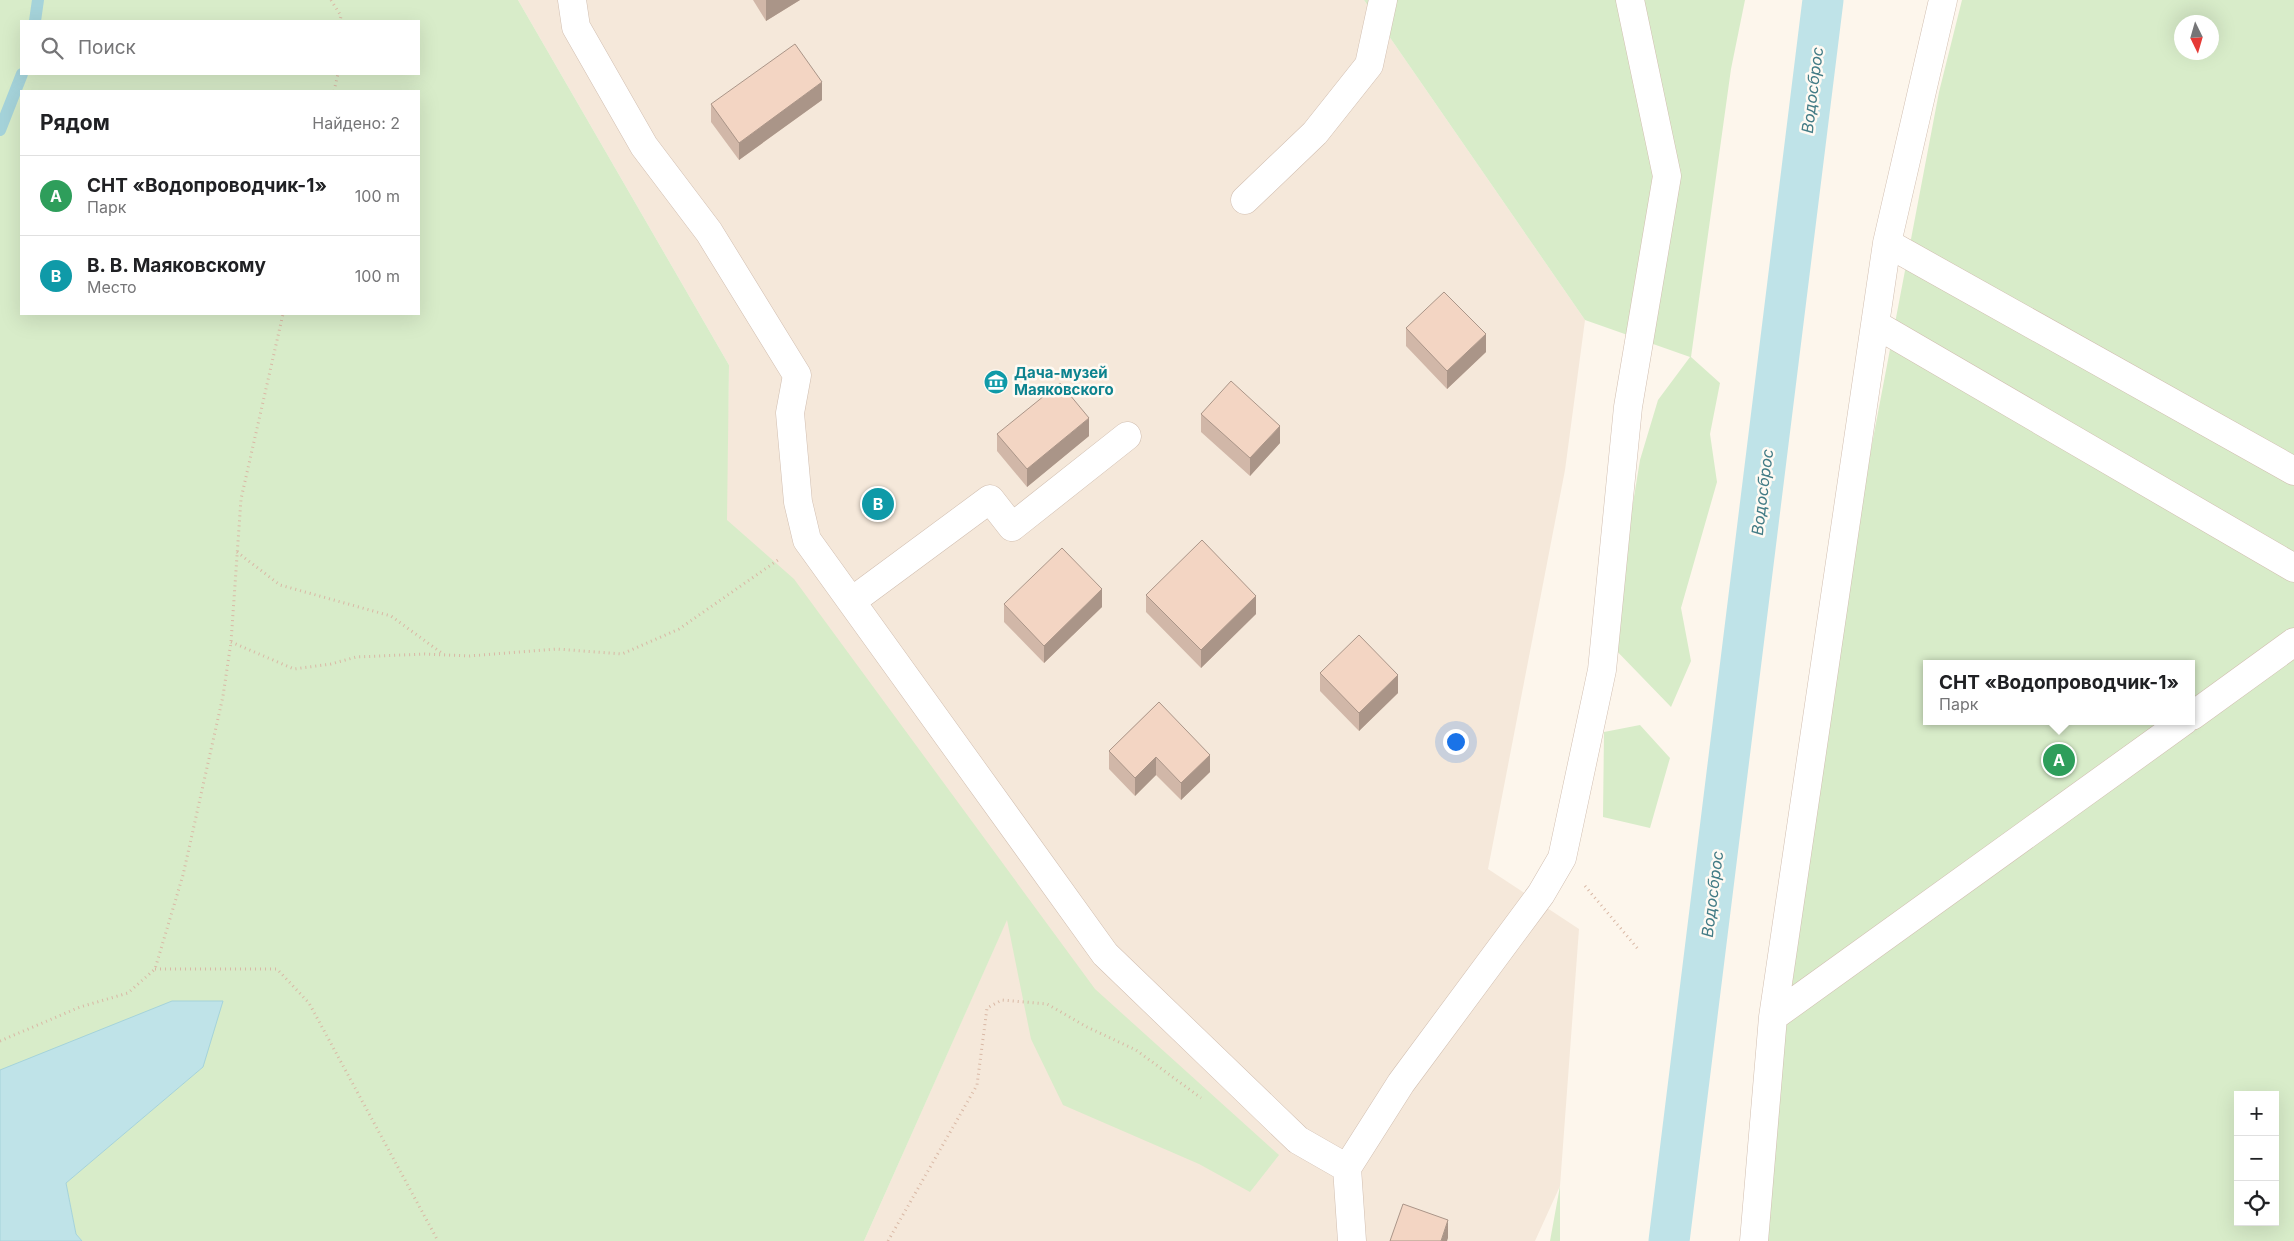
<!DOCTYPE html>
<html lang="ru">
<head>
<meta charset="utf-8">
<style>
  :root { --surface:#fff; --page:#f2f2f2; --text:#202124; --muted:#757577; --line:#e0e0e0; --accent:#e76f51 }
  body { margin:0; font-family:Inter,sans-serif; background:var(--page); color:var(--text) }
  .controls { position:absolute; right:15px; bottom:15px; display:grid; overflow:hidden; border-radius:0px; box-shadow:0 5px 20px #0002 }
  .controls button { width:45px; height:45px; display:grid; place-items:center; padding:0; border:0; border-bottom:1px solid var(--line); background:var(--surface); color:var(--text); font:25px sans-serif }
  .compass { position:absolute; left:2174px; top:15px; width:45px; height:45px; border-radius:50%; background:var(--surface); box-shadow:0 5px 20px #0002; rotate:175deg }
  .you { position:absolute; left:1455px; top:741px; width:18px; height:18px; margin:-12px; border:4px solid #fff; border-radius:50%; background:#1a73e8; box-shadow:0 0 0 8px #1a73e833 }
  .badge { display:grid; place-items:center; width:32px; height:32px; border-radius:50%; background:var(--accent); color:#fff; font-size:16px; font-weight:700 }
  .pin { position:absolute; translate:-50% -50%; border:2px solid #fff; box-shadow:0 1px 5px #0006 }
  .popup { position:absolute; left:1923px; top:660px; width:272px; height:65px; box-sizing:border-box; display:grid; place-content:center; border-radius:0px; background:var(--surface); filter:drop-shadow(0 1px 4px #0005); font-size:16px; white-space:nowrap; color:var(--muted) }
  .popup b { font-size:19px; color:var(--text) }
  .popup::after { content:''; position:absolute; left:50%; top:100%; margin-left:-10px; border:10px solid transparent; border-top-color:var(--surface) }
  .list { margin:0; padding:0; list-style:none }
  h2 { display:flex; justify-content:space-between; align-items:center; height:65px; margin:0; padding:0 20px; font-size:21px }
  h2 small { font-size:16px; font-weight:400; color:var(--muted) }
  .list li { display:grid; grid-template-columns:32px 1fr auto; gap:15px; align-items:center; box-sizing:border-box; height:80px; padding:0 20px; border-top:1px solid var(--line) }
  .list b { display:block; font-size:19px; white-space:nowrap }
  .list p { margin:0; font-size:16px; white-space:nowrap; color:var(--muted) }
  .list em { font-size:16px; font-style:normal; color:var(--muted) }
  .icon { flex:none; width:28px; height:28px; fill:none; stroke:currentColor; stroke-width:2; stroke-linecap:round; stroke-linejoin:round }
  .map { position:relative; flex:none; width:2294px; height:1241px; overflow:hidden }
  .search { position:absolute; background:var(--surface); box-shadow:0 5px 20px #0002; left:20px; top:20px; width:400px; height:55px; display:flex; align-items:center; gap:12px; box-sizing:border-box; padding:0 18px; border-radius:0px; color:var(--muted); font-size:19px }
  .panel { position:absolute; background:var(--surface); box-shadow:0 5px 20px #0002; left:20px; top:90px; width:400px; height:225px; border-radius:0px }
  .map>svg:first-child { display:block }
  .residential { fill:#f5e8da }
  .green { fill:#d8ecc9; fill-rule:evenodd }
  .water { fill:#bfe3e8; stroke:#a5d3da }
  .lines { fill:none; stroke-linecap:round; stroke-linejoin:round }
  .stream { stroke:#a5d3da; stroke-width:12 }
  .canal { stroke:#bfe3e8; stroke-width:41 }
  .minor-casing { stroke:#d1beb0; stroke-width:29 }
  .path { stroke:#d9b8a5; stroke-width:3; stroke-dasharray:1 4; stroke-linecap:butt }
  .minor { stroke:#fff; stroke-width:28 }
  .wall { fill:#d1b7a8 }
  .shaded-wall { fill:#aa9588 }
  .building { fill:#f3d5c3; stroke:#aa9588 }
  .labels { text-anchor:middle; stroke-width:5; stroke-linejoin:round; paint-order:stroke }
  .culture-label { font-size:15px; font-weight:bold; fill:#0d838f; stroke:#fffaf3; text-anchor:start }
  .water-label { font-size:16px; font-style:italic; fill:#437c86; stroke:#fffaf3 }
</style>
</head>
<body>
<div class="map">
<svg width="2294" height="1241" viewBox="0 0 2294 1241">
  <rect width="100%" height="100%" fill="#fdf6ec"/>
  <path class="residential" d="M518,0H1364L1585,320L1565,470L1488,869L1579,929L1560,1186L1535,1241H864L1007,919L726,520L729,365Z"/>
  <path class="green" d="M0,0H518L729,365L727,520L794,579L1095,989L1279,1155L1250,1192L1199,1164L1063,1105L1031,1039L1007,920L864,1241H82L76,1234L66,1183L203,1067L7,1068L0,1070ZM21,21H419V74H21ZM21,91H419V314H21Z
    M1364,0H1745L1731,69L1691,357L1720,383L1710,434L1717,482L1681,608L1691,661L1671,707L1610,644L1640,460L1658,400L1690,357L1585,320Z
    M1962,0H2294V1241H1768L1785,1033L1864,486L1939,92ZM2182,22H2212V52H2182ZM1926,664H2192V721H1926ZM2238,1095H2275V1222H2238Z
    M1640,725L1670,758L1650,828L1603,817L1604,732Z
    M1560,1186V1241H1550Z"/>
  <path class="water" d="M172,1001H223L203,1067L66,1183L76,1234L82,1241H0V1070Z"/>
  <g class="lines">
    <path class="stream" d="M35,21L38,0
      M0,130L22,74"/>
    <path class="canal" d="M1669,1241L1823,0"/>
    <defs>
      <path id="minor" d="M572,0L576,27L644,146L709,232L797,375L790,413L798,502L807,540L1105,954L1298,1140L1347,1168
        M1245,200L1315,133L1369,65L1383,0
        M1887,243L2294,471
        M1875,324L2294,568
        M852,601L990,499L1012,527L1127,436
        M2192,716L2294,642
        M1773,1017L2184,721
        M1352,1241L1347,1168L1401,1083L1541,894L1562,858L1602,670L1628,407L1667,176L1630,0
        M1754,1241L1773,1017L1887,243L1943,0"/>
    </defs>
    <use href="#minor" class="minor-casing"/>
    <path class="path" d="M331,0L341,16L340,21
      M334,91L338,74
      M237,552L280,585L391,616L443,654
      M231,642L294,669L331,664L356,657L425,654L469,656L557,649L622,654L679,629L778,560
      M1585,886L1638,949
      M155,969H277L309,1003L438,1241
      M0,1041L80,1007L128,993L155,969L183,875L223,696L231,642L241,499L283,314
      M888,1241L977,1085L987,1008L1002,1000L1047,1004L1087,1027L1136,1050L1201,1098"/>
    <use href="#minor" class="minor"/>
  </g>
  <path class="wall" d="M753,0H800L766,21Z
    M822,100L739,160L711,122V104Z
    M1406,328L1486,352L1447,389L1406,346Z
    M1201,414L1280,443L1250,476L1201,432Z
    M997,434L1089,436L1027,487L997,451Z
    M1146,595L1256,614L1201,668L1146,612Z
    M1004,604L1102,607L1044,663L1004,622Z
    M1320,673L1398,693L1359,731L1320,691Z
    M1159,702L1210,772L1181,800L1156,775L1135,796L1109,769V751Z"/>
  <path class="shaded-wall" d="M766,0H800L766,21Z
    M822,82V100L739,160V143Z
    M1486,334V352L1447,389V371Z
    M1089,418V436L1027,487V469Z
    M1280,426V443L1250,476V458Z
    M1102,589V607L1044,663V646Z
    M1256,596V614L1201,668V650Z
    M1398,675V693L1359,731V713Z
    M1210,755V772L1181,800V783Z
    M1156,757V775L1135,796V778Z
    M1448,1220V1238L1447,1241H1441Z"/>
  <path class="building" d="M795,44L822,82L739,143L711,104Z
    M1444,292L1486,334L1447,371L1406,328Z
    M1231,381L1280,426L1250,458L1201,414Z
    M1060,383L1089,418L1027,469L997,434Z
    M1202,540L1256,596L1201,650L1146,595Z
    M1062,548L1102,589L1044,646L1004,604Z
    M1359,635L1398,675L1359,713L1320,673Z
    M1159,702L1210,755L1181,783L1156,757L1135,778L1109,751Z
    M1403,1204L1448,1220L1441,1241H1390Z"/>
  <defs>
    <symbol id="museum-disc" viewBox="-11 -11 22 22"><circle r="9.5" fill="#0f9aa8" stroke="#fffaf3"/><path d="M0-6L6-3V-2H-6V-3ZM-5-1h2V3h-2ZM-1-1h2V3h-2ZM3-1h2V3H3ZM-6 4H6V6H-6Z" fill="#fff"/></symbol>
  </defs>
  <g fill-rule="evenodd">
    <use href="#museum-disc" x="982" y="368" width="28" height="28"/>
  </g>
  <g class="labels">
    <g class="culture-label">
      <text x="1014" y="378">Дача-музей<tspan x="1014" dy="17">Маяковского</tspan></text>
    </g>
    <g class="water-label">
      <text transform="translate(1812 90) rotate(-83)" y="6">Водосброс</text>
      <text transform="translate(1762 492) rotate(-83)" y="6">Водосброс</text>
      <text transform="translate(1712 894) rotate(-83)" y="6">Водосброс</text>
    </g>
  </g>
</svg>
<div class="controls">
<button>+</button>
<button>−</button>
<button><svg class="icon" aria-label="locate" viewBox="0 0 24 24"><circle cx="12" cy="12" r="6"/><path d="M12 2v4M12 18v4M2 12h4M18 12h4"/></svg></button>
</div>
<svg class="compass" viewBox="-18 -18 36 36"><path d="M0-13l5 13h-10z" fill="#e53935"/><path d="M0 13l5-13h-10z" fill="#757577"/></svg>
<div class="you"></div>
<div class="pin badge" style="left:2059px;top:760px;background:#2e9e5b">A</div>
<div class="popup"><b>СНТ «Водопроводчик-1»</b>Парк</div>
<div class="pin badge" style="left:878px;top:504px;background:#0f9aa8">B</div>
<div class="search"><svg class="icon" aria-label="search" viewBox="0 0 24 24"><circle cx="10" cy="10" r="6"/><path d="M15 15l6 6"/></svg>Поиск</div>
<section class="panel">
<h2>Рядом<small>Найдено: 2</small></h2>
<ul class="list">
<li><span class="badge" style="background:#2e9e5b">A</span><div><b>СНТ «Водопроводчик-1»</b><p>Парк</p></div><em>100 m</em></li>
<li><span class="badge" style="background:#0f9aa8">B</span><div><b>В. В. Маяковскому</b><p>Место</p></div><em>100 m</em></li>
</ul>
</section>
</div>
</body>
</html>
